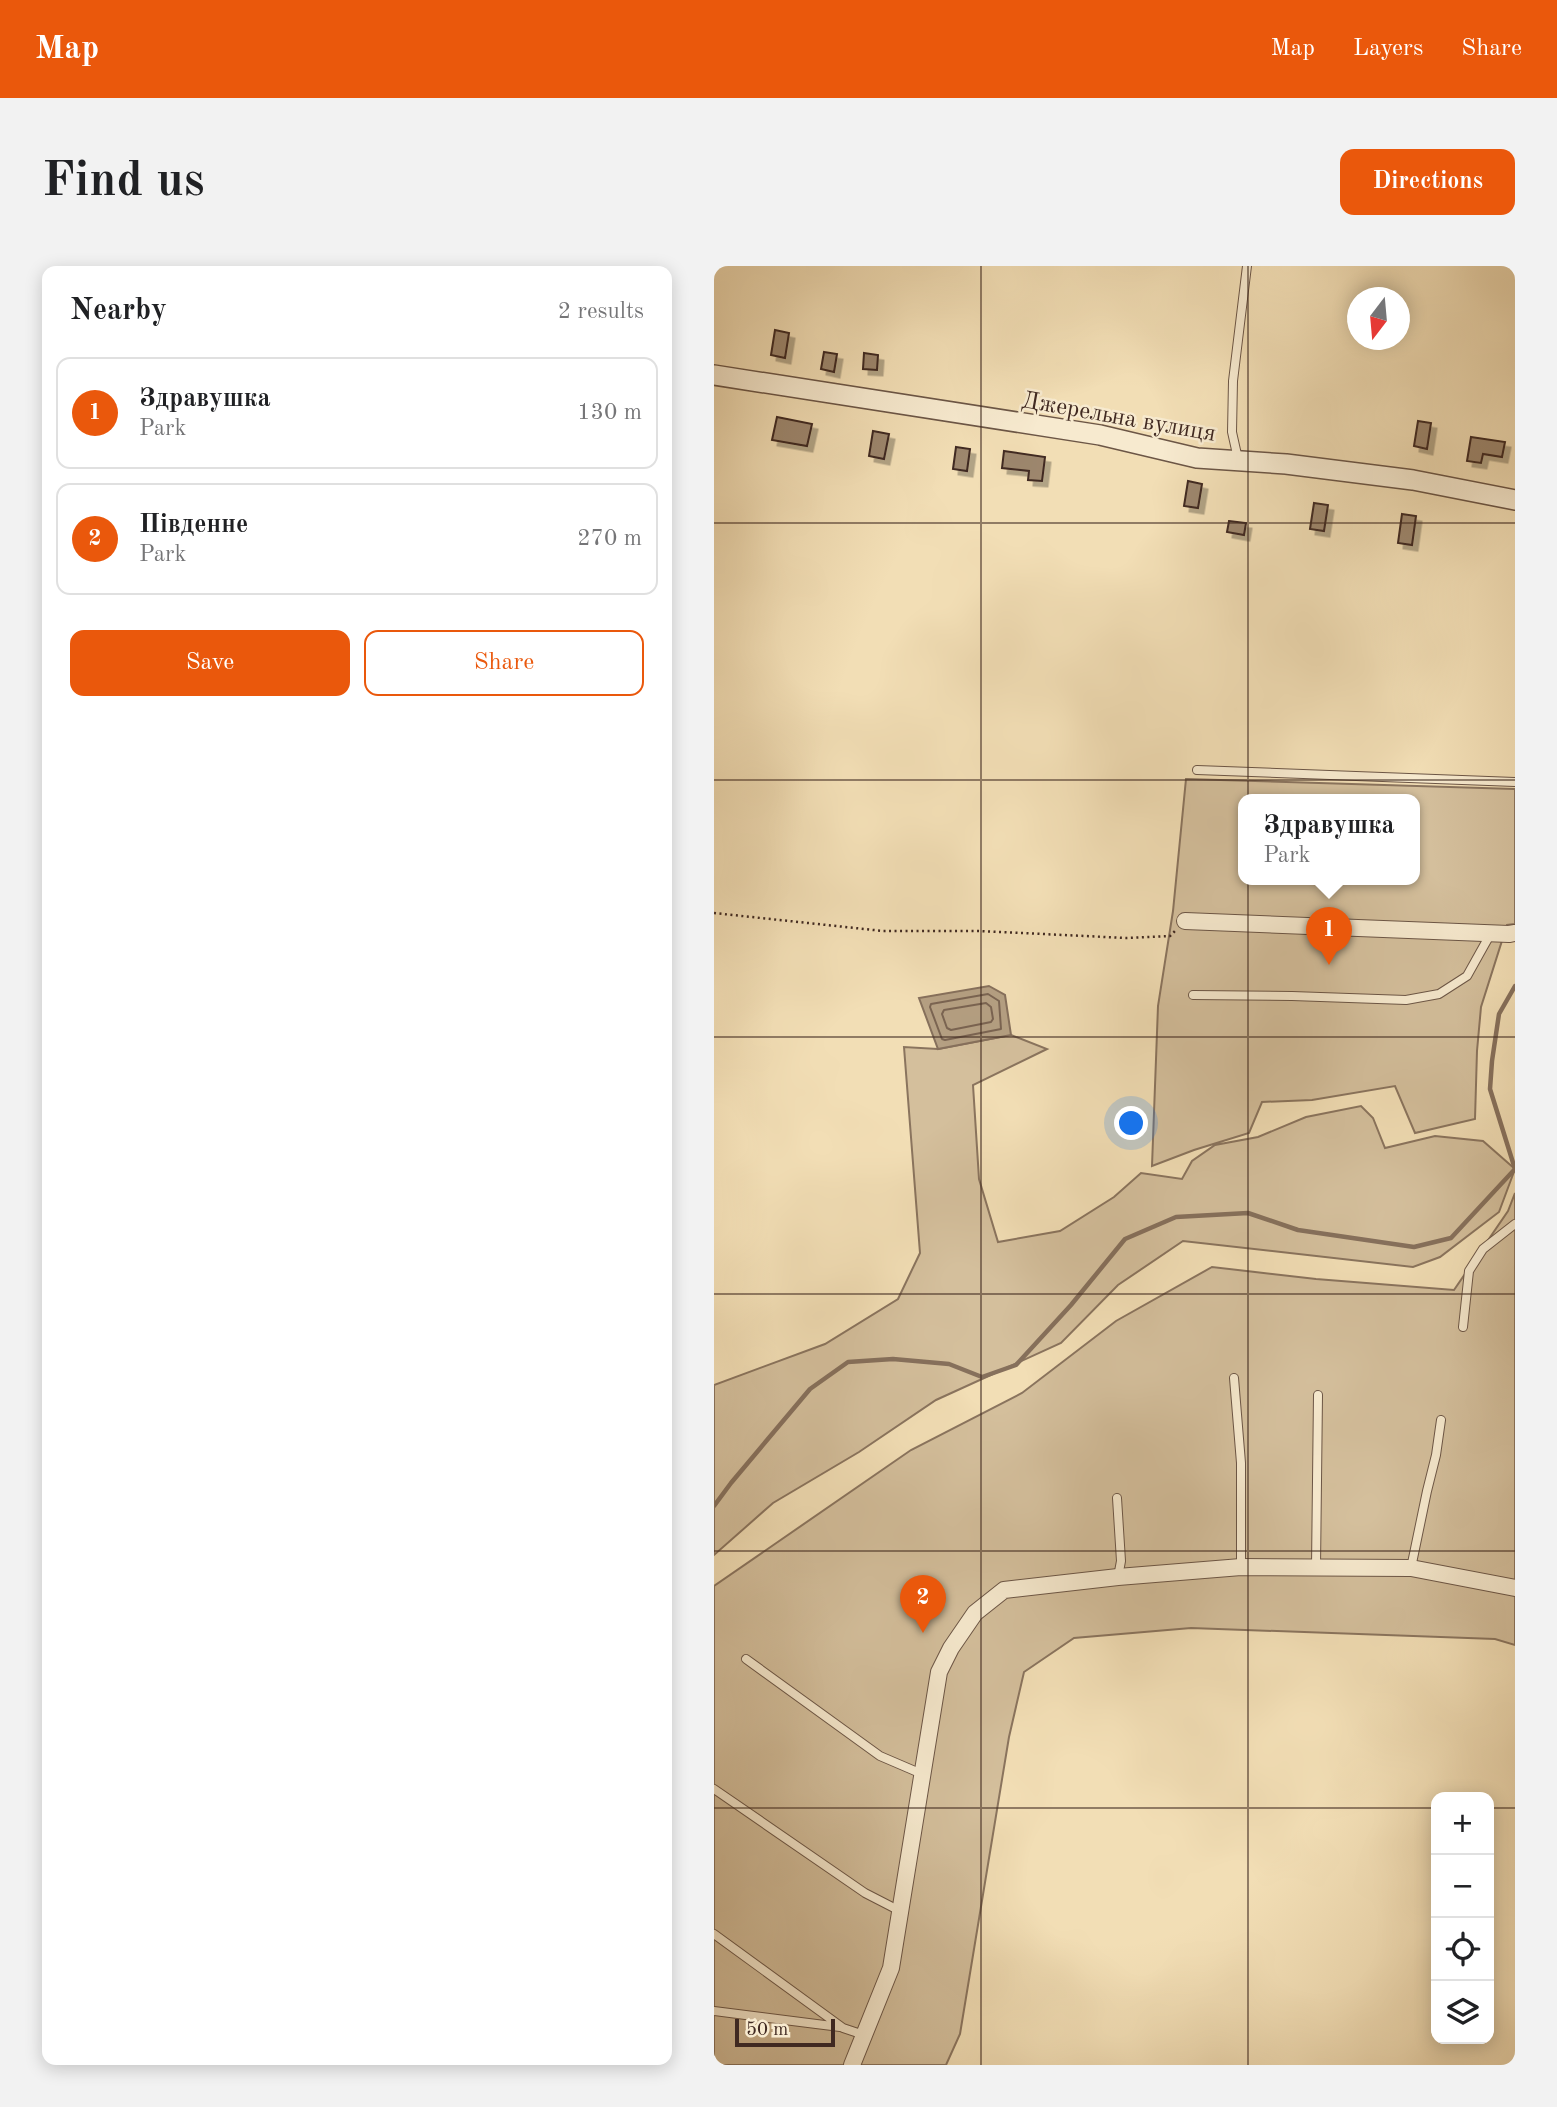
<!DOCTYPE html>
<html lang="en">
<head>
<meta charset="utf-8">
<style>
  :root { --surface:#fff; --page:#f2f2f2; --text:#202124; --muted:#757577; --line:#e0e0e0; --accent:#ea580c }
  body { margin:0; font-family:"Old Standard TT",serif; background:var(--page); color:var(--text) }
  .controls { position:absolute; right:21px; bottom:21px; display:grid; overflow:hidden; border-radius:14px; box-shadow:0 4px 18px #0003 }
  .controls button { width:63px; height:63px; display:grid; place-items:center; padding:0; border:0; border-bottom:2px solid var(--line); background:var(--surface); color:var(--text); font:35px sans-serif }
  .compass { position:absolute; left:633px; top:21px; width:63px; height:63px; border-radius:50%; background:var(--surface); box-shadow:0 4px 18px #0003; rotate:196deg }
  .scale { position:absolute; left:21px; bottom:18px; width:100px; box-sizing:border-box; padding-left:7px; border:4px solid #402921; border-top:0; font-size:19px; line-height:24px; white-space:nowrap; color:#402921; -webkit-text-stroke:5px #f7eacf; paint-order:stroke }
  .you { position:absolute; left:418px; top:858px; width:24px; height:24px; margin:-18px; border:5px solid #fff; border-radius:50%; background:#1a73e8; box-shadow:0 0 0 10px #1a73e833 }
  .badge { display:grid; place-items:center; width:46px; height:46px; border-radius:50%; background:var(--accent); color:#fff; font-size:23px; font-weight:700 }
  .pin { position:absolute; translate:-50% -58px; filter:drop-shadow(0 2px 4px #0008) }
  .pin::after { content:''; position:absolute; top:37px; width:24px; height:21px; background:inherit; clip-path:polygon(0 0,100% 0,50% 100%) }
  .popup { position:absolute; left:524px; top:528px; width:182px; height:91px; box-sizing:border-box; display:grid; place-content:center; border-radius:14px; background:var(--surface); filter:drop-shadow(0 2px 5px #0005); font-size:23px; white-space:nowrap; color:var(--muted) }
  .popup b { font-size:26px; color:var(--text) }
  .popup::after { content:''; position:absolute; left:50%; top:100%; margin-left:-14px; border:14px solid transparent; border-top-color:var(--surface) }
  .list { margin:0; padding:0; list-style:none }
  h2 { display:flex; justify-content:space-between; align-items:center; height:91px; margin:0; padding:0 28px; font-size:30px }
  h2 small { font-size:23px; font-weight:400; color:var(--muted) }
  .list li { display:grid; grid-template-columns:46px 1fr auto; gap:21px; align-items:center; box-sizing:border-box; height:112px; margin:0 14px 14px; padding:0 14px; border:2px solid var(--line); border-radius:14px }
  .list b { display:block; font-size:26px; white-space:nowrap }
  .list p { margin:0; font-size:23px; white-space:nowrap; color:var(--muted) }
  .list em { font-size:23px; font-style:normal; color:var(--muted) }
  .actions { display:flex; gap:14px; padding:21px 28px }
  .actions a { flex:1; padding:16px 0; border:2px solid var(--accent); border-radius:14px; text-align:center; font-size:24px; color:var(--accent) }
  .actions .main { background:var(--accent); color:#fff }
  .icon { flex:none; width:38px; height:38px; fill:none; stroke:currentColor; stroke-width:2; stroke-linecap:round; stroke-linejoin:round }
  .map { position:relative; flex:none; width:801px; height:1799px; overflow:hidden; border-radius:14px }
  header { display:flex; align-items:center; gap:42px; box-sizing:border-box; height:98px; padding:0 35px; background:var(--accent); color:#fff }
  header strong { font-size:33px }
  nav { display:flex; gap:38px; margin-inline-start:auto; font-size:24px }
  .intro { display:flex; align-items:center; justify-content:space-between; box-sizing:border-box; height:168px; padding:0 42px }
  h1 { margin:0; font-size:49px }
  .button { padding:18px 32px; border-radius:14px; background:var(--accent); color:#fff; font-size:24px; font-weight:700 }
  main { display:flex; gap:42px; padding:0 42px }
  aside { flex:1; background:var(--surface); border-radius:14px; box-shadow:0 4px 18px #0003 }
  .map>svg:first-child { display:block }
  .green { fill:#d4bf9c; stroke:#8a745e; stroke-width:2; fill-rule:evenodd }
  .water { fill:#b5a083; stroke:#86705c; stroke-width:2 }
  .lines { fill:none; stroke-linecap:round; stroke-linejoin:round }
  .shore { stroke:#7a6452; stroke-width:2 }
  .stream { stroke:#86705c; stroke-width:4.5 }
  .building { fill:#9d876e; stroke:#402921; stroke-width:2; filter:url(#shadow) }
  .service-casing { stroke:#6c5646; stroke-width:10 }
  .minor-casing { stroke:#6c5646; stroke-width:18 }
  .tertiary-casing { stroke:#6c5646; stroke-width:22 }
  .path { stroke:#402921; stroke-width:2.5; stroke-dasharray:2 3.5; stroke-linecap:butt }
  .service { stroke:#f7eacf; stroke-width:8 }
  .minor { stroke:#f7eacf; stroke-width:16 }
  .tertiary { stroke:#f7eacf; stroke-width:19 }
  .grid { fill:none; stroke:#402921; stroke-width:2; stroke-opacity:0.55 }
  .labels { text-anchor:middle; stroke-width:5; stroke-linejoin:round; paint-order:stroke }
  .street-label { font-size:24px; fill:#402921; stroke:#f7eacf }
</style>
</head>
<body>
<header>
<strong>Map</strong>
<nav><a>Map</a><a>Layers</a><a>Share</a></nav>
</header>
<div class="intro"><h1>Find us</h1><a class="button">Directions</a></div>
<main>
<aside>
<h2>Nearby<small>2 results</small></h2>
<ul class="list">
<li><span class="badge">1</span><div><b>Здравушка</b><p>Park</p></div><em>130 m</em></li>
<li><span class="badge">2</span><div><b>Південне</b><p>Park</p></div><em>270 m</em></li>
</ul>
<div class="actions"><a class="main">Save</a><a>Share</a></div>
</aside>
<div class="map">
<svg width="801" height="1799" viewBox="0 0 801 1799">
  <defs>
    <filter id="shadow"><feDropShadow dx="5.5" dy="5.5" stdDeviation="0" flood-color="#0004"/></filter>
  </defs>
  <rect width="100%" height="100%" fill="#f2deb5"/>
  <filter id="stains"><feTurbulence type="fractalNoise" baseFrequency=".00286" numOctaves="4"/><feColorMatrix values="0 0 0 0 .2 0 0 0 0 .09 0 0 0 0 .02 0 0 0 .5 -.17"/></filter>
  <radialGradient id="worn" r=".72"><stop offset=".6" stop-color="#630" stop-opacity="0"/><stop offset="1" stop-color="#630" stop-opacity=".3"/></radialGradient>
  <path class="green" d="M472,513L801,523V658L793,659L767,741L763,785L761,853L701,867L681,820L598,834L548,836L535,867L480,884L438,900L444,740L459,645ZM529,533H701V613H529Z
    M297,769L333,783L259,819L265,913L284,976L346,965L400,931L427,907L468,913L478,895L501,879L544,871L592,851L647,840L659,852L671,882L721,870L769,875L801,903L785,946L726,991L699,1001L469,975L404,1019L347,1077L222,1134L145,1186L59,1237L0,1289V1119L111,1078L184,1033L206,987L190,781L224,783Z
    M801,927V1379L781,1373L477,1362L360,1372L310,1406L295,1471L246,1768L232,1799H0V1320L197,1184L308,1127L402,1055L498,1001L602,1013L740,1024L794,945Z"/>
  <path class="water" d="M275,720L291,729L297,769L224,783L205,732Z"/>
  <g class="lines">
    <path class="shore" d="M274,728L285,735L287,763L231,774L228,773L216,741L217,738Z
      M272,737L277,741L279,753L277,756L237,764L233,762L228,748L230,744Z"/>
    <path class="stream" d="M0,1240L17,1217L96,1123L134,1096L179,1093L235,1098L268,1111L302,1099L357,1039L411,973L462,951L534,947L584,964L700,981L737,972L801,903L776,823L778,795L785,748L801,720"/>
  </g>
  <path class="building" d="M61,64L75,67L71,92L57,89Z
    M110,86L123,88L120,106L107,103Z
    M150,87L164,89L163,104L149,103Z
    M63,151L98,158L93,180L58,174Z
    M704,155L717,157L713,183L700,180Z
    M159,165L175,168L170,193L155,190Z
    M757,171L791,176L788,191L769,188L767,197L753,195Z
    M242,181L256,183L253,205L239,203Z
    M290,185L331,191L328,215L314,214L315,205L288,202Z
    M474,215L488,218L484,242L470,240Z
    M600,237L614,239L610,265L596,263Z
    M688,248L702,250L698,279L684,277Z
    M515,255L532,257L530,269L513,266Z"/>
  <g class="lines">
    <defs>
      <path id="service" d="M524,193L518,166L519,115L533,0
        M483,504L801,516
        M479,729L578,730L692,734L725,728L753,710L777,667
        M749,1061L755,1005L769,983L801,958
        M520,1112L527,1197V1301
        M403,1232L407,1295L404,1311
        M602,1301L604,1129
        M697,1302L713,1225L722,1189L727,1154
        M32,1393L166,1490L208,1508
        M0,1523L151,1627L186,1645
        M0,1668L129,1762L150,1769
        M0,1745L126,1761"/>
      <path id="minor" d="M471,655L795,668L801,667
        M138,1799L177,1702L225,1406L237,1382L261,1347L290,1324L404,1311L527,1301L697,1302L801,1322"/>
      <path id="tertiary" d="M0,109L386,169L483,192L572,198L699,214L801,234"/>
    </defs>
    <use href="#service" class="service-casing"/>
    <use href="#minor" class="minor-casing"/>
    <use href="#tertiary" class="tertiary-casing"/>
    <path class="path" d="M0,647L169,665H265L413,672L456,670L462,664"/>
    <use href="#service" class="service"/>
    <use href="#minor" class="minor"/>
    <use href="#tertiary" class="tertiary"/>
  </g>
  <path class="grid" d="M267,0V1799M534,0V1799M0,257H801M0,514H801M0,771H801M0,1028H801M0,1285H801M0,1542H722M775,1542H801"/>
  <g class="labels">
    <g class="street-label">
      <text transform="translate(405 150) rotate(10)" y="8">Джерельна вулиця</text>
    </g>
  </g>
  <rect width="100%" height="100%" filter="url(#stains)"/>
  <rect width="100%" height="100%" fill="url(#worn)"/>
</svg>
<div class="controls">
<button>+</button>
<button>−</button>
<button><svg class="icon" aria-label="locate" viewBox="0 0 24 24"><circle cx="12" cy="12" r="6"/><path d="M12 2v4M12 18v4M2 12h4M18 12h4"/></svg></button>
<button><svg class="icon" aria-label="layers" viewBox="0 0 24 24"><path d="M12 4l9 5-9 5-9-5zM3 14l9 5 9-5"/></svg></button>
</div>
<svg class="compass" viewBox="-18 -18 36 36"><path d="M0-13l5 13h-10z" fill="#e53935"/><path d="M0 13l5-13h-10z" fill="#757577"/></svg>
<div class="scale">50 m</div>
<div class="you"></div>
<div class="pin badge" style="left:615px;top:699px">1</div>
<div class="popup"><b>Здравушка</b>Park</div>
<div class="pin badge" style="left:209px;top:1367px">2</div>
</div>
</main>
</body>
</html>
